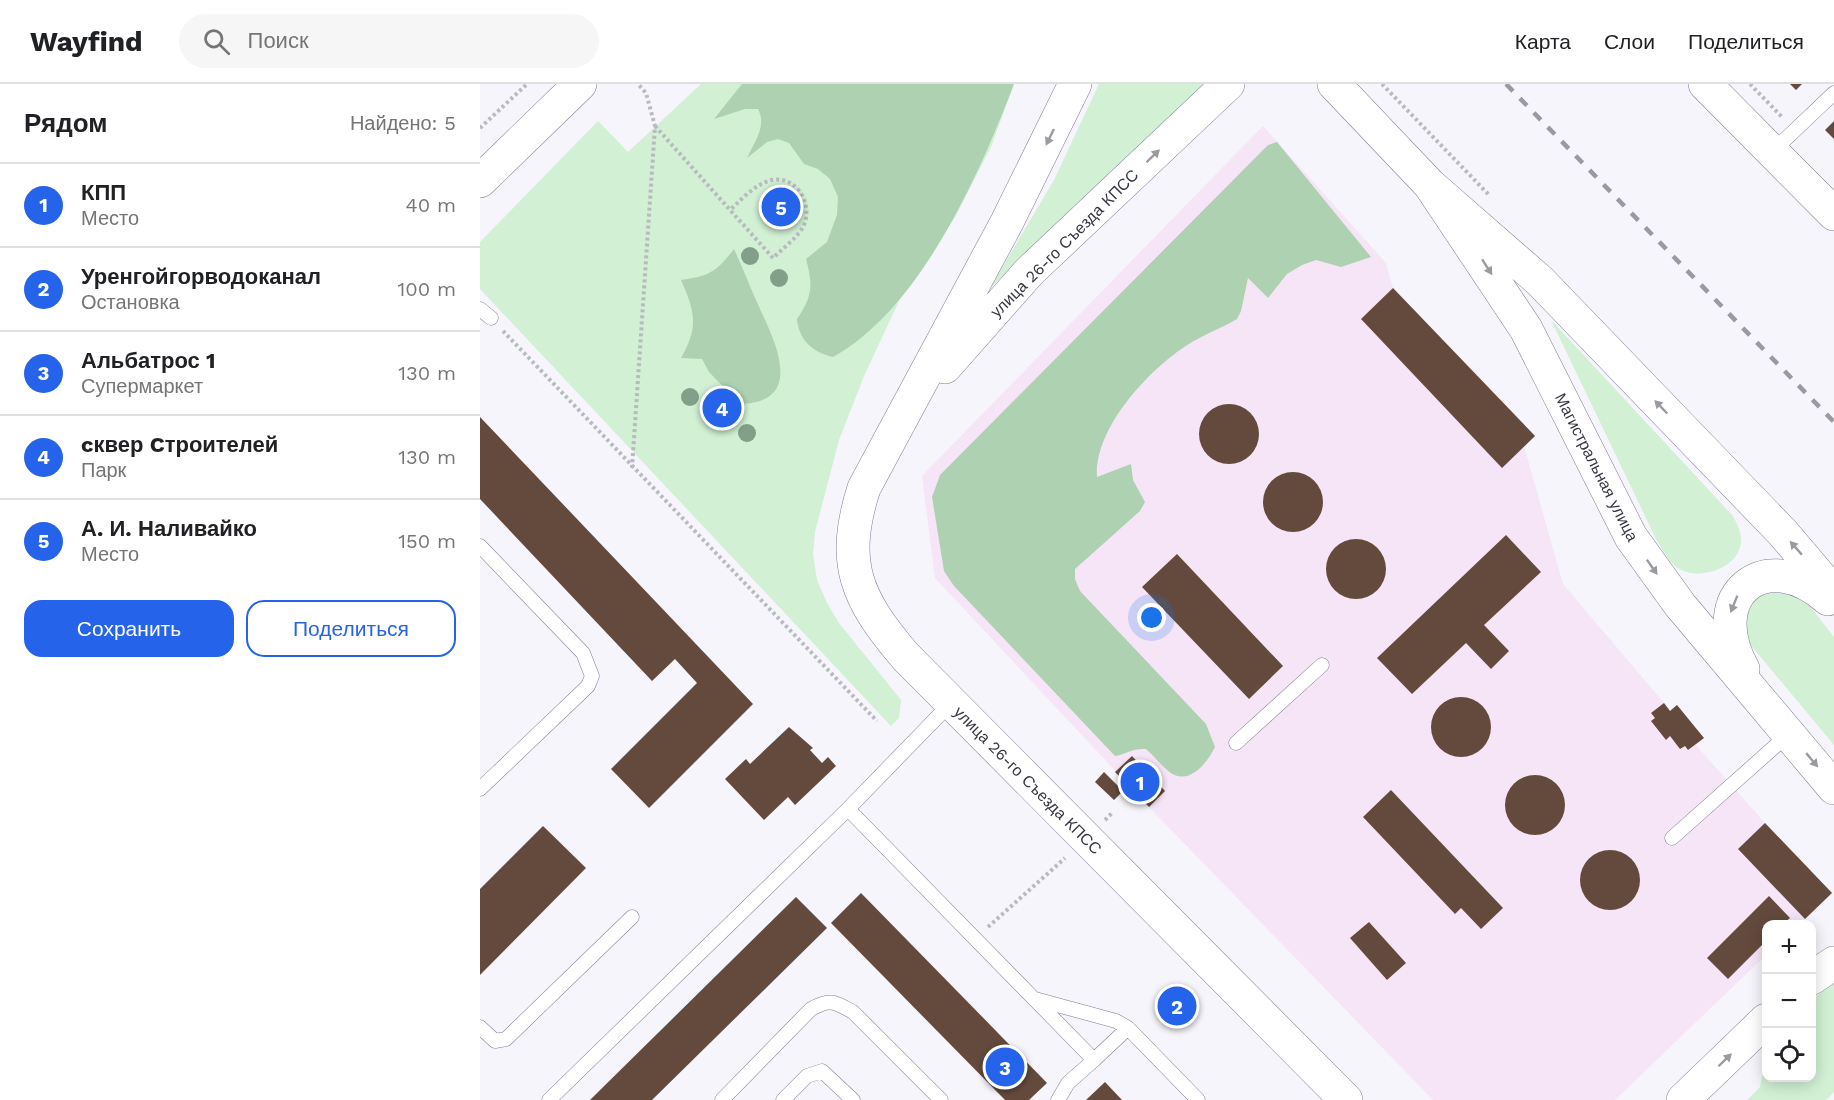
<!DOCTYPE html>
<html lang="ru">
<head>
<meta charset="utf-8">
<style>
  :root { --surface:#fff; --page:#f6f6f6; --text:#202124; --muted:#757577; --line:#e0e0e0; --accent:#2563eb }
  body { margin:0; font-family:"Work Sans",sans-serif; background:var(--page); color:var(--text) }
  .controls { position:absolute; right:18px; bottom:18px; display:grid; overflow:hidden; border-radius:12px; box-shadow:0 3px 15px #0003 }
  .controls button { width:54px; height:54px; display:grid; place-items:center; padding:0; border:0; border-bottom:2px solid var(--line); background:var(--surface); color:var(--text); font:30px sans-serif }
  .you { position:absolute; left:672px; top:534px; width:21px; height:21px; margin:-15px; border:4px solid #fff; border-radius:50%; background:#1a73e8; box-shadow:0 0 0 9px #1a73e833 }
  .badge { display:grid; place-items:center; width:39px; height:39px; border-radius:50%; background:var(--accent); color:#fff; font-size:20px; font-weight:700 }
  .pin { position:absolute; translate:-50% -50%; border:3px solid #fff; box-shadow:0 2px 6px #0006 }
  .list { margin:0; padding:0; list-style:none }
  h2 { display:flex; justify-content:space-between; align-items:center; height:78px; margin:0; padding:0 24px; font-size:26px }
  h2 small { font-size:20px; font-weight:400; color:var(--muted) }
  .list li { display:grid; grid-template-columns:39px 1fr auto; gap:18px; align-items:center; box-sizing:border-box; height:84px; padding:0 24px; border-top:2px solid var(--line) }
  .list b { display:block; font-size:22px; white-space:nowrap }
  .list p { margin:0; font-size:20px; white-space:nowrap; color:var(--muted) }
  .list em { font-size:20px; font-style:normal; color:var(--muted) }
  .actions { display:flex; gap:12px; padding:18px 24px }
  .actions a { flex:1; padding:14px 0; border:2px solid var(--accent); border-radius:18px; text-align:center; font-size:21px; color:var(--accent) }
  .actions .main { background:var(--accent); color:#fff }
  .icon { flex:none; width:33px; height:33px; fill:none; stroke:currentColor; stroke-width:2; stroke-linecap:round; stroke-linejoin:round }
  .map { position:relative; flex:none; width:1354px; height:1016px; overflow:hidden }
  header { display:flex; align-items:center; gap:36px; box-sizing:border-box; height:84px; padding:0 30px; background:var(--surface); border-bottom:2px solid var(--line) }
  header strong { font-size:28px }
  nav { display:flex; gap:33px; margin-inline-start:auto; font-size:21px }
  .search { width:420px; height:54px; background:var(--page); display:flex; align-items:center; gap:15px; box-sizing:border-box; padding:0 21px; border-radius:33px; color:var(--muted); font-size:22px }
  main { display:flex }
  aside { flex:1; background:var(--surface) }
  .map>svg:first-child { display:block }
  .industrial { fill:#f6e5f7 }
  .green { fill:#d1f0d4 }
  .forest { fill:#add1b1 }
  .building { fill:#644a3d }
  .lines { fill:none; stroke-linecap:round; stroke-linejoin:round }
  .lane-casing { stroke:#7f7c97; stroke-width:15 }
  .secondary-casing { stroke:#7f7c97; stroke-width:34 }
  .path { stroke:#b9b9c0; stroke-width:4; stroke-dasharray:3 3; stroke-linecap:butt }
  .lane { stroke:#fff; stroke-width:14 }
  .secondary { stroke:#fff; stroke-width:33 }
  .rail { stroke:#9a99a2; stroke-width:4.5; stroke-dasharray:10 10; stroke-linecap:butt }
  .tree { fill:#829f8a }
  .oneway { fill:#9c9aa0 }
  .labels { text-anchor:middle; stroke-width:6; stroke-linejoin:round; paint-order:stroke }
  .street-label { font-size:16px; fill:#383642; stroke:#fff }
</style>
</head>
<body>
<header>
<strong>Wayfind</strong>
<div class="search"><svg class="icon" aria-label="search" viewBox="0 0 24 24"><circle cx="10" cy="10" r="6"/><path d="M15 15l6 6"/></svg>Поиск</div>
<nav><a>Карта</a><a>Слои</a><a>Поделиться</a></nav>
</header>
<main>
<aside>
<h2>Рядом<small>Найдено: 5</small></h2>
<ul class="list">
<li><span class="badge">1</span><div><b>КПП</b><p>Место</p></div><em>40 m</em></li>
<li><span class="badge">2</span><div><b>Уренгойгорводоканал</b><p>Остановка</p></div><em>100 m</em></li>
<li><span class="badge">3</span><div><b>Альбатрос 1</b><p>Супермаркет</p></div><em>130 m</em></li>
<li><span class="badge">4</span><div><b>cквер Cтроителей</b><p>Парк</p></div><em>130 m</em></li>
<li><span class="badge">5</span><div><b>А. И. Наливайко</b><p>Место</p></div><em>150 m</em></li>
</ul>
<div class="actions"><a class="main">Сохранить</a><a>Поделиться</a></div>
</aside>
<div class="map">
<svg width="1354" height="1016" viewBox="0 0 1354 1016">
  <rect width="100%" height="100%" fill="#f5f5fb"/>
  <path class="industrial" d="M783,42L906,179L913,204L1055,352L1044,362L1083,500L1190,626L1197,621L1224,654L1216,661L1285,739L1352,809L1319,840H1286V871L1135,1016H953L669,723L455,494L442,392Z"/>
  <path class="green" d="M221,0H534L511,63L475,133L419,217L384,292L359,356L335,448L333,470L337,496L347,519L359,539L421,616L419,634L411,642L0,205V158L118,37L148,68Z
    M619,0H723L698,28L510,204L574,96Z
    M1071,236L1252,431C1259,442 1264,454 1259,466C1251,486 1219,495 1201,486C1190,481 1184,467 1177,457Z
    M1290,505L1314,508L1329,521L1354,553V661L1264,553V526L1276,512Z
    M1354,899V1008L1346,1016H1267L1280,1003L1286,973V994H1332V915Z"/>
  <path class="forest" d="M262,0H534C499,91 441,224 353,273C332,268 319,256 317,235C333,212 333,201 326,175L347,158L357,131L358,113L350,95L338,85L324,80L309,59L298,55L287,58L267,74C275,57 287,42 278,25H265L234,35Z
    M797,58L891,173L861,183L836,176L822,181L807,190L788,214L768,194L761,227L757,235C738,246 717,253 700,266C664,291 614,347 617,393L651,380L653,396L665,418L660,427L595,485V495L600,507L726,640L735,663C726,681 707,704 687,686C679,679 674,672 666,665C652,664 647,670 635,672L474,502L464,487L452,413L460,391L788,61Z
    M254,165C263,185 271,205 280,225C297,261 324,318 260,320L229,288L222,275L201,274C219,242 215,228 201,196C230,192 236,188 254,165Z"/>
  <path class="building" d="M1310,0H1322L1316,6Z
    M1354,37V55L1345,46Z
    M913,204L1055,352L1022,384L881,235Z
    M719 350a30 30 0 1 1 60 0a30 30 0 1 1-60 0Z
    M0,333L273,620L169,724L131,685L217,599L195,575L172,597L0,415Z
    M783 418a30 30 0 1 1 60 0a30 30 0 1 1-60 0Z
    M1026,451L1061,488L1004,541L1029,567L1011,585L986,559L932,610L897,574Z
    M846 485a30 30 0 1 1 60 0a30 30 0 1 1-60 0Z
    M697,470L803,582L769,615L662,503Z
    M951 643a30 30 0 1 1 60 0a30 30 0 1 1-60 0Z
    M1184,619L1190,627L1197,621L1224,654L1208,666L1205,662L1200,665L1190,652L1186,656L1171,637L1175,634L1171,629Z
    M309,643L333,664L330,666L342,679L348,673L356,682L315,721L308,713L284,736L245,695L266,675L270,680Z
    M652,672L685,707L669,723L635,688Z
    M624,688L643,707L634,716L615,698Z
    M1025 721a30 30 0 1 1 60 0a30 30 0 1 1-60 0Z
    M911,706L1023,824L1001,845L981,824L975,830L883,733Z
    M1285,739L1352,809L1325,835L1258,765Z
    M63,742L106,784L0,891V805Z
    M1100 796a30 30 0 1 1 60 0a30 30 0 1 1-60 0Z
    M381,809L567,999L549,1016H525L351,839Z
    M1289,812L1310,834L1303,840H1286V857L1248,895L1227,874Z
    M316,813L347,844L172,1016H110Z
    M889,838L926,879L907,896L870,854Z
    M625,998L642,1016H606Z"/>
  <g class="lines">
    <defs>
      <path id="lane" d="M1293,67L1354,9
        M0,225L11,234
        M0,462L103,569L112,592L108,602L0,705
        M756,659L842,581
        M368,725L614,976L588,999L578,1016
        M1192,754L1310,649
        M555,915L636,937L648,944L718,1016
        M0,943L15,957L26,955L152,833
        M614,976L648,944
        M69,1016L368,725L471,619
        M242,1016L331,925C350,914 355,918 373,928L461,1016
        M303,1016L327,992L342,987L373,1016"/>
      <path id="secondary" d="M595,0L527,138L384,404C360,479 376,515 426,573L866,1016
        M854,0L950,101L1060,197L1303,449L1354,509
        M1225,0L1354,130
        M0,97L100,0
        M950,101L1046,245L1151,453L1200,521L1354,704
        M465,283L549,188L748,0
        M1263,585C1222,510 1286,460 1348,515
        M1332,894L1354,879
        M1203,1016L1286,936"/>
    </defs>
    <use href="#lane" class="lane-casing"/>
    <use href="#secondary" class="secondary-casing"/>
    <path class="path" d="M902,0L1010,112
      M1270,0L1303,34
      M175,42L293,174C303,164 316,155 323,143C334,122 317,91 292,96C275,100 262,115 250,126
      M0,44L47,0
      M23,247L397,637
      M152,384L175,42L166,9L158,0
      M625,736L633,728
      M508,843L585,774"/>
    <use href="#lane" class="lane"/>
    <use href="#secondary" class="secondary"/>
    <path class="rail" d="M1026,0L1354,338"/>
  </g>
  <g class="tree">
    <circle cx="270" cy="172" r="9"/>
    <circle cx="299" cy="194" r="9"/>
    <circle cx="210" cy="313" r="9"/>
    <circle cx="267" cy="349" r="9"/>
  </g>
  <defs><path id="oneway-solid" d="M-6-.8H1V-3.2L6.5 0L1 3.2V.8H-6Z" transform="scale(1.5)"/></defs>
  <g class="oneway">
    <use href="#oneway-solid" transform="translate(570 53) rotate(116)"/>
    <use href="#oneway-solid" transform="translate(673 72) rotate(-44)"/>
    <use href="#oneway-solid" transform="translate(1007 183) rotate(57)"/>
    <use href="#oneway-solid" transform="translate(1181 323) rotate(-134)"/>
    <use href="#oneway-solid" transform="translate(1316 464) rotate(-131)"/>
    <use href="#oneway-solid" transform="translate(1172 483) rotate(55)"/>
    <use href="#oneway-solid" transform="translate(1254 520) rotate(112)"/>
    <use href="#oneway-solid" transform="translate(1332 676) rotate(50)"/>
    <use href="#oneway-solid" transform="translate(1245 976) rotate(-44)"/>
  </g>
  <g class="labels">
    <g class="street-label">
      <text transform="translate(584 159) rotate(-45)" y="6">улица 26-го Съезда КПСС</text>
      <text transform="translate(1117 383) rotate(63)" y="6">Магистральная улица</text>
      <text transform="translate(548 696) rotate(45)" y="6">улица 26-го Съезда КПСС</text>
    </g>
  </g>
</svg>
<div class="controls">
<button>+</button>
<button>−</button>
<button><svg class="icon" aria-label="locate" viewBox="0 0 24 24"><circle cx="12" cy="12" r="6"/><path d="M12 2v4M12 18v4M2 12h4M18 12h4"/></svg></button>
</div>
<div class="you"></div>
<div class="pin badge" style="left:660px;top:698px">1</div>
<div class="pin badge" style="left:697px;top:922px">2</div>
<div class="pin badge" style="left:525px;top:983px">3</div>
<div class="pin badge" style="left:242px;top:324px">4</div>
<div class="pin badge" style="left:301px;top:123px">5</div>
</div>
</main>
</body>
</html>
